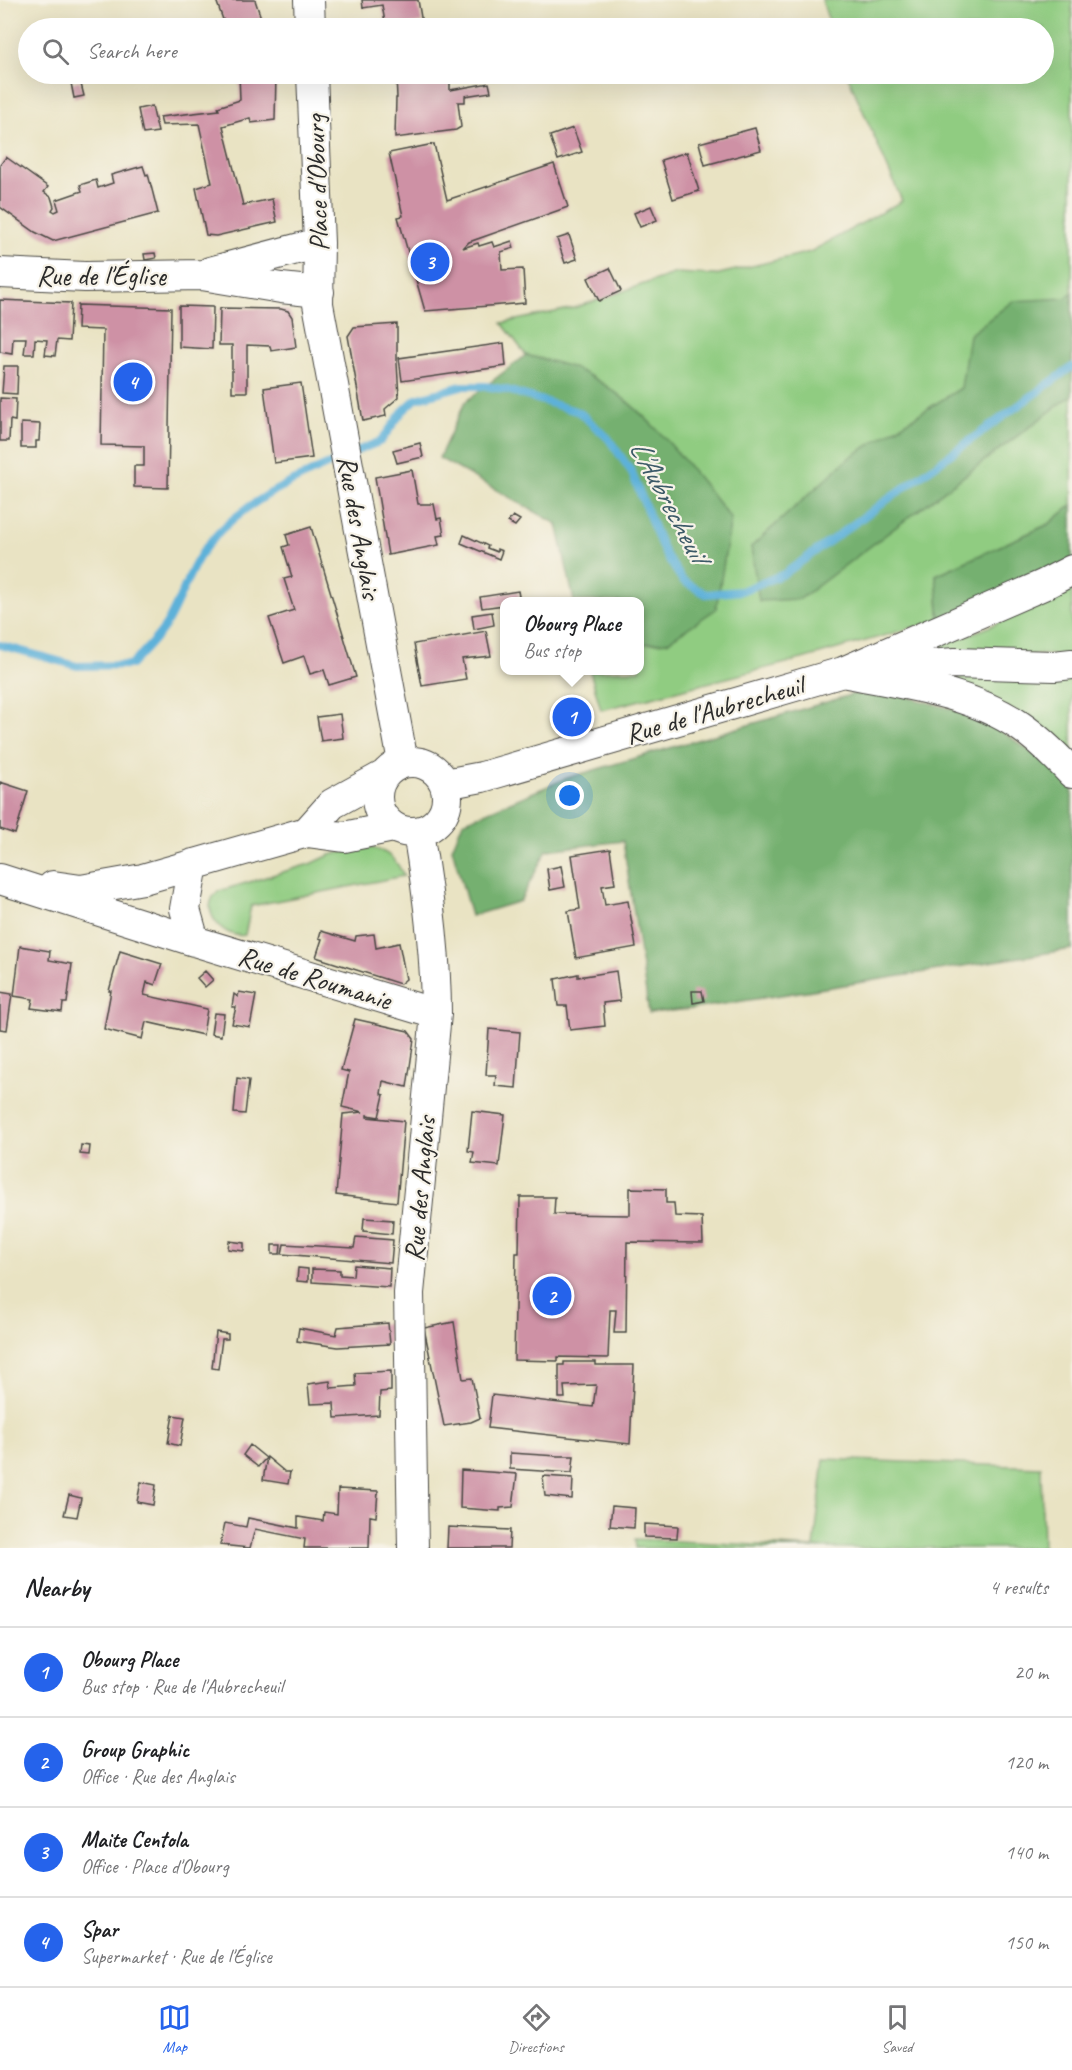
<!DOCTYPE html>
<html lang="en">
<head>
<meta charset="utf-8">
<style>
  :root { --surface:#fff; --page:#f2f2f2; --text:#202124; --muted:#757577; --line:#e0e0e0; --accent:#2563eb }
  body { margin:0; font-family:Caveat,sans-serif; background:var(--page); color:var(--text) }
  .you { position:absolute; left:570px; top:796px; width:21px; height:21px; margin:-15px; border:4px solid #fff; border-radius:50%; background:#1a73e8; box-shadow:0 0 0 9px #1a73e833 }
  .badge { display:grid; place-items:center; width:39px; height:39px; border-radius:50%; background:var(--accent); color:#fff; font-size:20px; font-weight:700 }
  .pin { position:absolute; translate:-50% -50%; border:3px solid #fff; box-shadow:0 2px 6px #0006 }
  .popup { position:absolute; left:500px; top:597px; width:144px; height:78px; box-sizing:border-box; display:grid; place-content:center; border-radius:12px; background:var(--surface); filter:drop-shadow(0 2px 4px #0005); font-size:20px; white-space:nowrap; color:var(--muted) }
  .popup b { font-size:22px; color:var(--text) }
  .popup::after { content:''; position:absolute; left:50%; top:100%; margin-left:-12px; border:12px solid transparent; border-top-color:var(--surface) }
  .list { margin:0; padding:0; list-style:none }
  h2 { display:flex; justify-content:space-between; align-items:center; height:78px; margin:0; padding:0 24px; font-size:26px }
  h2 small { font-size:20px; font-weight:400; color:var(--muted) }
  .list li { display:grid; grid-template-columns:39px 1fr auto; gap:18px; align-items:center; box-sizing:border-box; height:90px; padding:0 24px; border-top:2px solid var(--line) }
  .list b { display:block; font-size:22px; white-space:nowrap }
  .list p { margin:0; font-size:20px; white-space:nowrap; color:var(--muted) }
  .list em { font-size:20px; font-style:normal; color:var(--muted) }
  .icon { flex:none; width:33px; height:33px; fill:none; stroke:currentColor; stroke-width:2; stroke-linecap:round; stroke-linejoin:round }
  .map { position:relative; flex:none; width:1072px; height:1548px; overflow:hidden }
  .search { position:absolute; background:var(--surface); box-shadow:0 6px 24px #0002; left:18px; right:18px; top:18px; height:66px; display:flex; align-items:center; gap:15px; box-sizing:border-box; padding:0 21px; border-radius:33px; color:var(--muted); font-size:22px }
  .sheet { height:438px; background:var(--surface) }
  nav { display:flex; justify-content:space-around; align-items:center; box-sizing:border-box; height:84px; border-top:2px solid var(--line); background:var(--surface); font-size:16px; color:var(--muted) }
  nav a { display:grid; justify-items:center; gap:3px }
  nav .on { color:var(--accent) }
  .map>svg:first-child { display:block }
  .green { fill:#90cc81; stroke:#5e7c56; stroke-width:1.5 }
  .forest { fill:#74b06f; stroke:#506e4d; stroke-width:1.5 }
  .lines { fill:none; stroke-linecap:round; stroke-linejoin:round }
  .stream { stroke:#5db1d9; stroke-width:8 }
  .building { fill:#ce91a5 }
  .minor-casing { stroke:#484742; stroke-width:32 }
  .minor { stroke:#fff; stroke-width:30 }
  .labels { text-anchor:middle; stroke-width:4.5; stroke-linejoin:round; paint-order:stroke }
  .street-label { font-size:28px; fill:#2b2b2b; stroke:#f7f3e8 }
  .water-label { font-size:30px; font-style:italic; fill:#3c5a68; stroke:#f7f3e8 }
</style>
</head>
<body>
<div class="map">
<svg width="1072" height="1548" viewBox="0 0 1072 1548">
  <rect width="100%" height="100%" fill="#f7f3e8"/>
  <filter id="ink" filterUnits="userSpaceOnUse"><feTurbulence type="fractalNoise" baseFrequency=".0167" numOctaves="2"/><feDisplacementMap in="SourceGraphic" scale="12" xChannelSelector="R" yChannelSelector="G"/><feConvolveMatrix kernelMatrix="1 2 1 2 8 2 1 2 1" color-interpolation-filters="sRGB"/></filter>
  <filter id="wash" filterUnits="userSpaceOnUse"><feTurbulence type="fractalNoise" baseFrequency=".008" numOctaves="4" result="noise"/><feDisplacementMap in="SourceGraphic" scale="24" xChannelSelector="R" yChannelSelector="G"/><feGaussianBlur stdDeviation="1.35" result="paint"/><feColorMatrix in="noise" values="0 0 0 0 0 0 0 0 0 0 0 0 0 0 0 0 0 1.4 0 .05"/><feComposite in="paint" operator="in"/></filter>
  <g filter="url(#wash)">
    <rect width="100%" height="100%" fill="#e9e3c3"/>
    <path class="green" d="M822,0H1072V505L1049,524L936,575L940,620L802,659L601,710L590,671L640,670V644L667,642L579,371L526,355L502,323L574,308L676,273L715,275L810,252L902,201L847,74H1044V28H831Z
      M1072,590V655L941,653L926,649L984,629Z
      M934,674L1072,677V757Z
      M371,848C389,851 397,861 404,876L251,906L245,935C223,940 196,907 219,891L313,863L330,855L355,849Z
      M824,1459L1041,1467L1043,1548H636L635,1539L814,1548Z"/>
    <path class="forest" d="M1072,293V395L800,599L759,601L751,547L850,457L961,388L969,335L1013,301L1066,298Z
      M526,355C544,360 564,363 580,371C641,399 690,467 731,519L716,609L667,642L640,644V602L574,601L557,524L439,458L465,402Z
      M1072,505V560L940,620L936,575L1049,524Z
      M854,694L901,695L981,717L1050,765L1072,788V949L692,1009L649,1013L623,841L547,850L520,901L471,916L452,848L463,822L567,778Z"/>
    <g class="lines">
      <path class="stream" d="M352,453L381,441L402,412L416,399L461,386H485L507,390L579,412L608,438L631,471L664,552L683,581L706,594L741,591L784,574L1072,367
        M0,645L77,666L131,665C143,652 158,638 167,623C182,597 190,566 210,542C244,501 293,481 340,459"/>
    </g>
    <g id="blocks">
      <path class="building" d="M216,0H255L263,24L251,28H226Z
        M362,0H418L422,23L386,28L382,5L363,8Z
        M667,22L668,28H643V26Z
        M239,74H276L275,120L251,123L250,118L223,126L243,205L272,199L277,222L216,236L206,235L196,188L212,183L199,124L162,125L160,117L219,110L218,107L240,100Z
        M396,74H450V90L489,83L491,92L465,96V102H458L461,127L456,130L395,138L396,98H397Z
        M80,80L84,96L74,98L71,83Z
        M152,106L158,132L143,134L138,109Z
        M573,128L582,152L558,160L550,136Z
        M755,128L761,150L705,165L699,143Z
        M434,144L447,200L554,164L568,207L469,242L463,248L478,243L479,246L492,242L494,247L512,241L514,248L501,252L502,270L523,269L525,303L425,311L398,217L403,216L389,153Z
        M687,152L699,191L673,199L661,160Z
        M6,157L48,187L44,192L51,197L54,207L52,210L55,212L59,210L56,200L82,191L80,185L96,180L98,188L113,183L111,175L143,166L146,175L148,174L158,213L53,241L35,232L0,207V165Z
        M651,206L657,220L640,227L634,213Z
        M569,235L577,259L565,263L557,239Z
        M155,253L156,258L145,260L144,254Z
        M610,268L621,291L599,301L588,278Z
        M0,300L71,303L69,341L57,340L55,356L45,355L47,340L35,339L34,354H24L26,338H13L12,354L0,352Z
        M78,305L171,308L168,488L134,487V466H144V446L101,445L103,330L77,329Z
        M179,306L213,307L212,349L179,347Z
        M220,308L281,309L288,311L292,317L296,347L271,351L270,346L247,345V392H232V345H219Z
        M397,324V363L399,397L385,409L386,416L363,421L348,336L354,327Z
        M504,343L506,366L402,381L399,358Z
        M4,366H18L17,394L2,393Z
        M301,383L312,458L274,463L264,388Z
        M0,398L16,399L15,421L10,420L9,441H0Z
        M21,423L40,424L39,441H36V448H21Z
        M420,443L423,457L397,463L393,450Z
        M412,470L418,504H434L437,519L441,518L444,535L437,536L439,545L388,555L375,477Z
        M513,516L520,520L515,526L508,522Z
        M311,527L356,677L329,685L324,670L310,674L304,656L284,663L269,618L294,610L284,579L292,577L283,547L289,545L286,535Z
        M464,535L488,546L487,548L497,552V549L502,551L499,559L461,543Z
        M518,591L520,602H504V605L482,608L480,597Z
        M492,612L494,625L474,629L472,615Z
        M486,631L491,656L462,659L466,679L422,686L414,644Z
        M340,714L343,738L321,741L317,717Z
        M0,782L28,791L15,834L0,829Z
        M610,849L615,884L602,886L605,905L628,901L636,947L576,958L568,911L580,909L572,855Z
        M561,866L565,887L550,890L547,869Z
        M321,931L355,941L356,936L374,934L376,948L399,943L406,979L400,984L316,957L322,939L319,938Z
        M20,946L50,951L49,960L72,964L67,1003H63L62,1012L31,1008L33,999L14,996Z
        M120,951L162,964L155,985L147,982L144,995L207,1009L203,1035L146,1022L142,1039L104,1029L111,991H109Z
        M205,971L213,980L205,987L197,978Z
        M616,971L620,1001L603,1003L605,1026L570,1030L567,1006H558L555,979L578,974V977Z
        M692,991H702L704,1001L693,1003Z
        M0,992L12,994L7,1030L0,1029Z
        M239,992L256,995L250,1027L232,1024L236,1007H232L234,994L238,997Z
        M214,1013L224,1014L221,1036L211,1034Z
        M355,1019L408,1031L414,1039L407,1087L383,1081L381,1094L384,1095L379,1117L367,1115V1117L404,1121L397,1202L336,1195L343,1114L363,1112L342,1107L349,1072L341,1070Z
        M489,1029L520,1032L516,1088L495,1086L496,1075H486Z
        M237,1078L249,1080L245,1114L234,1113Z
        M472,1111L505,1115L499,1166L472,1163L474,1152L468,1151Z
        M81,1145L90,1146L89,1155L80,1154Z
        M630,1188L666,1189V1203H674L675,1216L702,1217L703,1243L627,1242L626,1333H614L616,1310H610L608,1358L558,1357V1361L514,1360L516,1253H519L520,1197H555L554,1214L630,1215Z
        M364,1218L393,1220L392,1234L363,1231Z
        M356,1237L393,1240L391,1263L282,1254L284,1244L354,1248Z
        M229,1241L244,1243V1251L228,1249Z
        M272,1245H281L280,1254H272Z
        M354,1265L390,1268L389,1287L312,1282V1269L340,1270V1275L353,1276Z
        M298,1268L308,1269V1282L297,1281Z
        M454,1322L463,1379L472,1378L480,1418L471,1422L444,1426L424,1328Z
        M388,1323L390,1344L338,1347L297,1341L299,1328L336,1335L338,1327Z
        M216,1332L228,1334V1339H222L218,1369L212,1368Z
        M564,1362H596V1365H634L630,1444L488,1428L492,1395L593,1407L596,1385L564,1386L565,1398H559V1365H564Z
        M391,1371V1391L380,1392L379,1415L335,1418L334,1403L310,1404L308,1384L330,1381L331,1388L356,1386L355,1373Z
        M173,1415L185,1417L180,1446L168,1443Z
        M250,1445L266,1458L258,1467L243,1455Z
        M510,1453L558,1456H574L572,1473L510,1469Z
        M267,1457L285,1472H290L288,1484L263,1480Z
        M461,1470L517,1474L513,1507L500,1508V1511L460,1508Z
        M543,1476L573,1478L572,1499L545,1496Z
        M141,1482L156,1485L153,1505L137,1502Z
        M338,1489L378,1491L376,1517L370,1516L369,1548H304L305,1539L255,1529L250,1548L220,1545L225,1523L246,1527L248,1518L298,1528V1517L323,1521L324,1512L337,1514Z
        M69,1495L81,1498L77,1517L64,1515Z
        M612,1506L635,1508L634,1528L610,1526Z
        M644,1524L678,1526L677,1538L644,1537Z
        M448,1527L510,1530L509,1548H447Z"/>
    </g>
  </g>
  <g filter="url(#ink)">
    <use href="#blocks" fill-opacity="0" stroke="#484742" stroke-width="1.5"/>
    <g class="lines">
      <defs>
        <path id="minor" d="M309,0L310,28
          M312,74L319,243L318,304L403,762
          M210,272L319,243
          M0,273L85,277L202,275L281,288L319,292
          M876,669L955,663L1054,666L1072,664
          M843,672C902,684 969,691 1020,726C1039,739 1056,756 1072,773
          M377 797a35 35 0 1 1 70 0a35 35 0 1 1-70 0Z
          M445,784L482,777L843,672L1043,585L1072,570
          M307,832L344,837L393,827
          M193,864L185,909L194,941
          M0,879L194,941L436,1014
          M53,886L81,890L143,879L307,832L332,804L383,776
          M413,1548L409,1293L436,1014C436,953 428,892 418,832"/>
      </defs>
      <use href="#minor" class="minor-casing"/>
      <use href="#minor" class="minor"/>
    </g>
  </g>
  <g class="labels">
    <g class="street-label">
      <text transform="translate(316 183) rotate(-92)" y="10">Place d'Obourg</text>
      <text x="101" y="285">Rue de l'Église</text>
      <text transform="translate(360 527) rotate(80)" y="10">Rue des Anglais</text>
      <text transform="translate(714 709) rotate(-16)" y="10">Rue de l'Aubrecheuil</text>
      <text transform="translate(315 977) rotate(17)" y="10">Rue de Roumanie</text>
      <text transform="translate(419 1189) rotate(-85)" y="10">Rue des Anglais</text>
    </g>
    <g class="water-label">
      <text transform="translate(669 500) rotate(62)" y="10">L'Aubrecheuil</text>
    </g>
  </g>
</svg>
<div class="you"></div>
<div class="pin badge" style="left:572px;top:717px">1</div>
<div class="popup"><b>Obourg Place</b>Bus stop</div>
<div class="pin badge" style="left:552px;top:1296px">2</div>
<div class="pin badge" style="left:430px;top:262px">3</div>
<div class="pin badge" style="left:133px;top:382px">4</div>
<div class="search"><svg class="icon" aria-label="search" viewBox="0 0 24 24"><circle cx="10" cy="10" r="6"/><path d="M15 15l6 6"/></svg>Search here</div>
</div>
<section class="sheet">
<h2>Nearby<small>4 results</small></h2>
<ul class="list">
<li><span class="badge">1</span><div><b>Obourg Place</b><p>Bus stop · Rue de l'Aubrecheuil</p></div><em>20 m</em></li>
<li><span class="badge">2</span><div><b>Group Graphic</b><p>Office · Rue des Anglais</p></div><em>120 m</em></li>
<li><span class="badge">3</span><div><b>Maite Centola</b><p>Office · Place d'Obourg</p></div><em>140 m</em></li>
<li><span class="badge">4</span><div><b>Spar</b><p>Supermarket · Rue de l'Église</p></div><em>150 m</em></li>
</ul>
</section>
<nav>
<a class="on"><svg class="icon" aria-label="map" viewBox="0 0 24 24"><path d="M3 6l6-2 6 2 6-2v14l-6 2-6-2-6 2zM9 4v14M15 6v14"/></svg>Map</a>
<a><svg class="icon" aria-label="directions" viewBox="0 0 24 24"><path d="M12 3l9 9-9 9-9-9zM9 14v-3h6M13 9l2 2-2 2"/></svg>Directions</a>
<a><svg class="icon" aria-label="saved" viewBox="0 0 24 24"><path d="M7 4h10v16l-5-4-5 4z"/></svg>Saved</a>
</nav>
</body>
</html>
